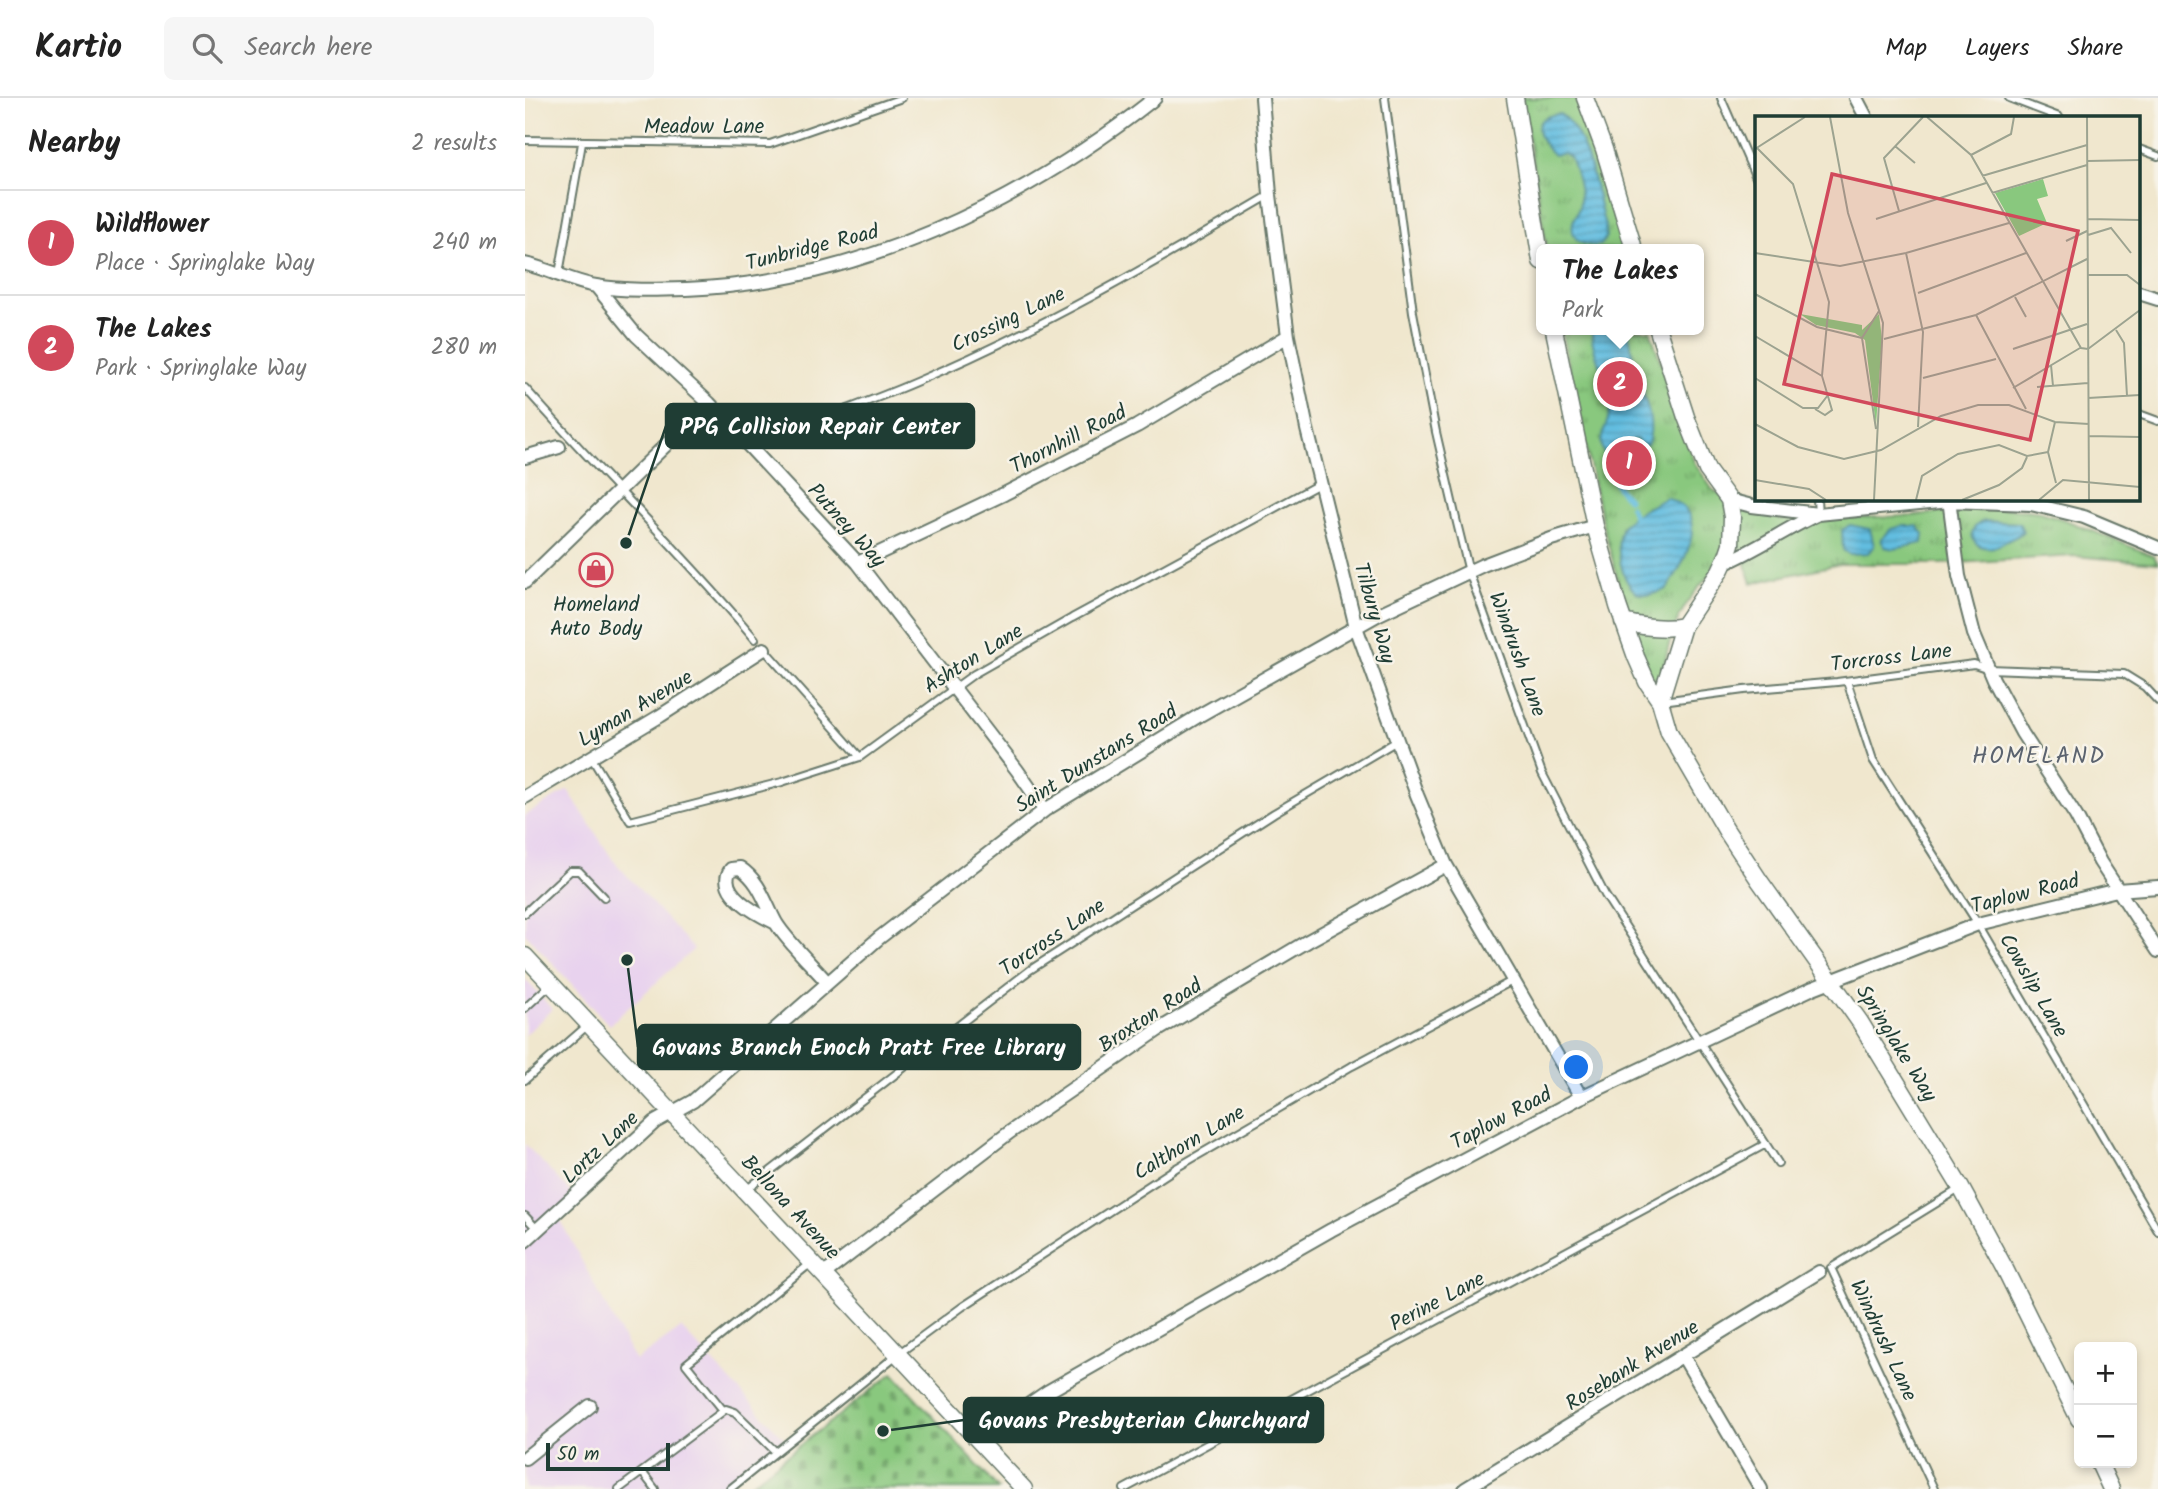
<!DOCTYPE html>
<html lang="en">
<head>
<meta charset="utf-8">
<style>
  :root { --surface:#fff; --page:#f6f6f6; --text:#222; --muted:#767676; --line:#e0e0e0; --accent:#d1495b }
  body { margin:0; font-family:Kalam,sans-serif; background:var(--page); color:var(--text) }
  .controls { position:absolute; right:21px; bottom:21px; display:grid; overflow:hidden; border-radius:10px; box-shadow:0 4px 10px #0003 }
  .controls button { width:63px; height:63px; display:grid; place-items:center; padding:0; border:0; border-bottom:2px solid var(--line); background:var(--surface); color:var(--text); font:35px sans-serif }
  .scale { position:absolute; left:21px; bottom:18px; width:124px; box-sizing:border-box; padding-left:7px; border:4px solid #1f3d34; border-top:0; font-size:19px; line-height:24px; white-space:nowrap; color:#1f3d34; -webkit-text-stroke:5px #f7f3e8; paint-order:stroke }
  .you { position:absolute; left:1052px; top:970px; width:24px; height:24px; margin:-18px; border:5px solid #fff; border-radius:50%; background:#1a73e8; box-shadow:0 0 0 10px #1a73e833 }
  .badge { display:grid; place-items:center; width:46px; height:46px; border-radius:50%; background:var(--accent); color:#fff; font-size:23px; font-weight:700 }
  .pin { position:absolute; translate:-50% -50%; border:4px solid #fff; box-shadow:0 2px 7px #0006 }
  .popup { position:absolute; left:1011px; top:146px; width:168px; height:91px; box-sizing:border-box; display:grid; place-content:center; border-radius:10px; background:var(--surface); filter:drop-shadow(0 2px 5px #0005); font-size:23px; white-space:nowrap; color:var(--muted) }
  .popup b { font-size:26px; color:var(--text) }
  .popup::after { content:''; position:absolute; left:50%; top:100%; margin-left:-14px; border:14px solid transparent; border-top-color:var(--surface) }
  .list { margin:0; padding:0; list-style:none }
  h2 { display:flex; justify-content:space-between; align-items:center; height:91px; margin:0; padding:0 28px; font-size:30px }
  h2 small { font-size:23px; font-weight:400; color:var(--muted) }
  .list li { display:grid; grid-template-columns:46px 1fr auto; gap:21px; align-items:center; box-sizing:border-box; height:105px; padding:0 28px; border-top:2px solid var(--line) }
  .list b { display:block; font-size:26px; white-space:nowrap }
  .list p { margin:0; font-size:23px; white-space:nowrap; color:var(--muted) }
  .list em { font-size:23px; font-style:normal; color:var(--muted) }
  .icon { flex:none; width:38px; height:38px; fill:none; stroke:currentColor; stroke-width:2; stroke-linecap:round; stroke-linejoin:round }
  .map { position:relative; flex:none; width:1633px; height:1391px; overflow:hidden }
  header { display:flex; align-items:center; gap:42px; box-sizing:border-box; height:98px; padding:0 35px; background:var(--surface); border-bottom:2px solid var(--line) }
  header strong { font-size:33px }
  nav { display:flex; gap:38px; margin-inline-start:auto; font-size:24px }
  .search { width:490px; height:63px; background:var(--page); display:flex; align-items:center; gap:18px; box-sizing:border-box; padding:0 24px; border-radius:10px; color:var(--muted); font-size:26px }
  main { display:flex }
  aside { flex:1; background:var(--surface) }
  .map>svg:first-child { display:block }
  .built { fill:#e8d2ee }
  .cemetery { fill:url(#cemetery-stones); stroke:#548259; stroke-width:2 }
  .park { fill:url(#park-tufts); stroke:#548259; stroke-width:2 }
  .water { fill:url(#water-rules); stroke:#407d8a; stroke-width:2 }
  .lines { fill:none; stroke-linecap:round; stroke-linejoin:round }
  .stream { stroke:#62bde0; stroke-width:5 }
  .service-casing { stroke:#68786a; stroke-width:10 }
  .minor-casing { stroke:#68786a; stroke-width:16 }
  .tertiary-casing { stroke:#68786a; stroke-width:19 }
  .service { stroke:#fff; stroke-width:6 }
  .minor { stroke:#fff; stroke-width:12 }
  .tertiary { stroke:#fff; stroke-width:16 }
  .labels { text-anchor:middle; stroke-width:5; stroke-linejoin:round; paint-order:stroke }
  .street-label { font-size:21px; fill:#1f3d34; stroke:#f7f3e8 }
  .poi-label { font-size:21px; fill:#1f3d34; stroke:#f7f3e8 }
  .neighbourhood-label { font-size:23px; letter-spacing:2px; fill:#5b636f; stroke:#f7f3e8 }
  .inset-road { fill:none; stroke:#9ca390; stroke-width:2 }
  .view { fill:#d1495b; fill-opacity:0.15; stroke:#d1495b; stroke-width:3.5 }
  .inset-edge { fill:none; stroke:#1f3d34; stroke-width:3.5 }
  .leader { fill:none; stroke:#1f3d34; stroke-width:2.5 }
  .callout-dot { fill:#1f3d34; stroke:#f7f3e8; stroke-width:2.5 }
  .callout { fill:#1f3d34; stroke:#1f3d34; stroke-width:2.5 }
  .callout-label { font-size:23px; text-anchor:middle; font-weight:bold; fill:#fff }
</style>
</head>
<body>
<header>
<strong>Kartio</strong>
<div class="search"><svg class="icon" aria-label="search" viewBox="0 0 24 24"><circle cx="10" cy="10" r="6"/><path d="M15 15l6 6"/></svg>Search here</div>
<nav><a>Map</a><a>Layers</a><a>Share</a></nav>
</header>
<main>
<aside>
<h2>Nearby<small>2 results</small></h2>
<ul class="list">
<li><span class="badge">1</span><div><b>Wildflower</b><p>Place · Springlake Way</p></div><em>240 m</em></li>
<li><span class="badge">2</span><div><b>The Lakes</b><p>Park · Springlake Way</p></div><em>280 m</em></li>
</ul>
</aside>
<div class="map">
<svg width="1633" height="1391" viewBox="0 0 1633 1391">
  <defs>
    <pattern id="cemetery-stones" width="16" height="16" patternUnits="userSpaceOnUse" patternTransform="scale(1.75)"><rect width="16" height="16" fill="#89c87e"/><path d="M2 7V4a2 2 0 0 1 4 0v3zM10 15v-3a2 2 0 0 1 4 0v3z" fill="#6fa468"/></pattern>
    <pattern id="park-tufts" width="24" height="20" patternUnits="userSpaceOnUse" patternTransform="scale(1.75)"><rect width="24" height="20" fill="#89c87e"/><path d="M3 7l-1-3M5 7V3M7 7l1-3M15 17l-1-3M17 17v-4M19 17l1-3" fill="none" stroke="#6fa468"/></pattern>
    <pattern id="water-rules" width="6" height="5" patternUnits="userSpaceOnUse" patternTransform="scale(1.75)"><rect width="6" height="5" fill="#62bde0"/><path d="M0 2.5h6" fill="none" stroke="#509bb6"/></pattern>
  </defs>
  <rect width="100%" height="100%" fill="#f7f3e8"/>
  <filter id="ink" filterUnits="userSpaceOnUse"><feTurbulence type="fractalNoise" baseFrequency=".0143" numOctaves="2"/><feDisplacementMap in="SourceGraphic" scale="14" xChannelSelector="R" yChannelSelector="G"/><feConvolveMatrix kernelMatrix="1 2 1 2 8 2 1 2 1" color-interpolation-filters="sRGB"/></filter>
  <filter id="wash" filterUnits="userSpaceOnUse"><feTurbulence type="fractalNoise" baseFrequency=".00686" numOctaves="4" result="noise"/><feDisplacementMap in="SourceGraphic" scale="28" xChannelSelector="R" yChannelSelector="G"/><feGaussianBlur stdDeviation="1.57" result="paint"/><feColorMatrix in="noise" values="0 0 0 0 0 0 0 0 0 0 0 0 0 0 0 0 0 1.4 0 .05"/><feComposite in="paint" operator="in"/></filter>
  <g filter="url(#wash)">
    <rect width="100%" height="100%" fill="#f0e7ce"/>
    <path class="built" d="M43,692L88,762L169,851L84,927L0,835V717Z
      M0,881L27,911L0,937Z
      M0,1046L50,1099L32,1116L110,1263L156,1230L260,1341L196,1391H0Z"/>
    <path class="cemetery" d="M368,1275L474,1391H219Z"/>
    <path class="park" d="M997,0H1051L1086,100L1102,151H1022Z
      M1036,232H1125L1169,364L1187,391L1217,411L1258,422L1387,418L1446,411L1485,410L1516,414L1543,423L1629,458L1633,465L1549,458L1415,466H1315L1227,485L1215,448C1170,490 1146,513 1138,577L1132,580L1125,579L1097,498L1077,423Z"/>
    <path class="water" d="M1035,16C1063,35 1071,96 1080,128L1081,139L1076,147C1061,149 1044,144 1048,124C1050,117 1055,111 1055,103C1056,89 1050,72 1045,59L1039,55L1029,57C1012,41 1002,18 1035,16Z
      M1067,232H1103C1106,246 1108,261 1112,276C1118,299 1132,323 1122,347H1116L1111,341C1100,343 1098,350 1094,359L1084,362C1067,345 1083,330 1085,312C1088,285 1065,258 1067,232Z
      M1142,399C1149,403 1156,406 1161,412C1178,435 1155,471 1142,491C1134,494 1124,499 1115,496C1096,490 1087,440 1099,426C1110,414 1129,407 1142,399Z
      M1459,423L1494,425L1498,433C1493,439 1490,439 1484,442C1479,444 1474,448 1469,449C1448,454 1438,431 1459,423Z
      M1325,427L1345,431L1349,448L1343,455L1324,456L1318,452L1317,432Z
      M1379,428H1392L1399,436L1398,445L1369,451L1360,449L1356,442L1366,431Z"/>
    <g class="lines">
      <path class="stream" d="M1090,354C1083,375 1088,386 1103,401
        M1105,408L1109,419"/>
    </g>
  </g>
  <g filter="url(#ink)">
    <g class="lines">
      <defs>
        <path id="service" d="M860,0L888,214L911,334L932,425L944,474L1017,675L1080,797L1253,1065
          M1196,0L1232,82
          M1484,0L1534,19
          M0,42L245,46L377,0
          M1614,51L1633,58
          M34,176L57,45
          M0,290C75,375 157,454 230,541
          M1614,316L1633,323
          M224,347C280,326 338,307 393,283C516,231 631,164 745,97
          M1292,401L1293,416
          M239,551L335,659
          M1322,583L1348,662L1453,826L1633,1133
          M1137,603L1219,592L1312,584L1449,566L1464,571L1599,576L1620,589L1633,603
          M66,659L105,723L257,684L335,659L449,576L547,520L796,385
          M0,815L45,773H54L79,799
          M0,910L25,887
          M0,982L63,927
          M221,1092L505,872L749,715L872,643
          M0,1118L13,1132
          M198,1312L161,1266L286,1165
          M117,1374L130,1391
          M94,1391L201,1311L210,1314L251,1354
          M205,1391L373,1256L437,1209L651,1070L827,968L987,883
          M599,1391L1241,1046
          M1409,1391L1306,1170L1436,1090"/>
        <path id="minor" d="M737,0L745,97L763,238L782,331L831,529L892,697L921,767L1056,999
          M1331,0L1341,19
          M0,166C24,171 47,184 71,188C99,193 132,192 161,191C332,185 497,105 630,0
          M71,188L111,237L184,305L333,465L492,672L520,712
          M1614,195L1633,201
          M0,359L34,349
          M1424,401L1434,478L1449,536L1468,581L1497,635L1551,718L1575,764L1633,853
          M1204,402L1227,408L1293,416L1424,403L1506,406L1559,419L1633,450
          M333,465L479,396L612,328L763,238
          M1198,466C1231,452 1259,432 1291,417
          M0,484L184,305
          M0,699L135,618L239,551
          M251,825C234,817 189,794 206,771L215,770C235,783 240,805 251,825C262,843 287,867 302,884
          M0,1143L130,1024L168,1003L354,840L520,712L675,617L854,516L958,467L1026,441L1070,428
          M299,1176L485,1034L633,932L783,843L921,767
          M1158,1258L1236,1391
          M452,1342L522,1294L806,1132L1056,999L1288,890L1453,826L1592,792L1633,789
          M0,1360L65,1308
          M940,1391L1294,1174"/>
        <path id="tertiary" d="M990,0L1016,163
          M1060,0L1079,51L1109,151
          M1029,232L1070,428L1093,508L1111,559L1122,584L1135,603L1144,634L1201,732L1234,782L1335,924L1436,1090L1479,1169L1554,1321
          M1133,232L1161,319L1182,372L1204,402L1207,419L1206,446L1202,458L1195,473L1158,528L1135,603
          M1098,524C1118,529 1137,532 1158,528
          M0,858L499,1391
          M1574,1365L1586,1391"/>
      </defs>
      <use href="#service" class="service-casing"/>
      <use href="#minor" class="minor-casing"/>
      <use href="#tertiary" class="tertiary-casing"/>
      <use href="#service" class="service"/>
      <use href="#minor" class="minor"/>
      <use href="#tertiary" class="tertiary"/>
    </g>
  </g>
  <defs>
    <symbol id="shop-ring" viewBox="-11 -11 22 22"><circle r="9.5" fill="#f7f3e8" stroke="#d1495b" stroke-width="1.5"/><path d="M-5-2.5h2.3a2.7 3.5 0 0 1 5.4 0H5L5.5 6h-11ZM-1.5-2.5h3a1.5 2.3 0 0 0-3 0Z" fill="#d1495b"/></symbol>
  </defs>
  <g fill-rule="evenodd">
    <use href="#shop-ring" x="52" y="453" width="38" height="38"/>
  </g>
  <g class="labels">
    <g class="street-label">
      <text x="179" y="35">Meadow Lane</text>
      <text transform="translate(287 149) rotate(-14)" y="7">Tunbridge Road</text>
      <text transform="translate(483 221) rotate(-26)" y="7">Crossing Lane</text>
      <text transform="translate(543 341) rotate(-27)" y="7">Thornhill Road</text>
      <text transform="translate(322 427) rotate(48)" y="7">Putney Way</text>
      <text transform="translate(850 515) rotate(74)" y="7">Tilbury Way</text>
      <text transform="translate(993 556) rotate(70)" y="7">Windrush Lane</text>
      <text transform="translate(1366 559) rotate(-7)" y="7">Torcross Lane</text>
      <text transform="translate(448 560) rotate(-32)" y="7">Ashton Lane</text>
      <text transform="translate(110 610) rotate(-31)" y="7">Lyman Avenue</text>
      <text transform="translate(571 660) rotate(-32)" y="7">Saint Dunstans Road</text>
      <text transform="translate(1500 795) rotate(-14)" y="7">Taplow Road</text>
      <text transform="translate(527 839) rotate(-34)" y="7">Torcross Lane</text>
      <text transform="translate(1509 887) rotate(60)" y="7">Cowslip Lane</text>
      <text transform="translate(625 917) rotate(-33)" y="7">Broxton Road</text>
      <text transform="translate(1372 945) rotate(58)" y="7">Springlake Way</text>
      <text transform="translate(976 1020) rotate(-28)" y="7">Taplow Road</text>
      <text transform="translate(664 1044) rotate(-31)" y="7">Calthorn Lane</text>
      <text transform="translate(75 1049) rotate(-43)" y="7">Lortz Lane</text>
      <text transform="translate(266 1109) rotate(47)" y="7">Bellona Avenue</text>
      <text transform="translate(912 1203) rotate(-28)" y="7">Perine Lane</text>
      <text transform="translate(1359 1242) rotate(65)" y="7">Windrush Lane</text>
      <text transform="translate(1107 1267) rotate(-32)" y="7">Rosebank Avenue</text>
    </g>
    <g class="poi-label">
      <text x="71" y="513">Homeland<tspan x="71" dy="24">Auto Body</tspan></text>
    </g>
    <g class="neighbourhood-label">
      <text x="1514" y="665">HOMELAND</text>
    </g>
  </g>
  <g transform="translate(1230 18)">
    <rect width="385" height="385" fill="#f0e7ce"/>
    <path d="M288,63L293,80L282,83L292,107L264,120L240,77Z" fill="#89c87e"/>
    <path d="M45,198L107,209V214L124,198L127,223L121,309L110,224L100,217L61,209Z" fill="#89c87e"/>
    <path class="inset-road" d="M75,1L93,97L128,207L119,384M172,1L216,39L326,232L333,233L385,194M332,1L334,384M140,30L160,47M2,32L38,68L74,186L67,260L77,294L70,299L60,293M0,33L50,1M216,39L256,18L259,1M332,45L385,44M227,60L332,29M237,77L332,49M144,95L129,42L168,1M121,103L231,67M332,103L385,104M0,106V140M333,119L356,112L376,137M311,125L332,115M0,137L85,150L151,137L254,107M151,137L168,216L163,311M333,159H372L385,169M163,177L271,137M0,178L62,211L107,222M260,181L271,201M221,199L271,293M361,214L369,227L372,280M0,220L67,260M129,223L221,199L332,143M258,233L332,208M296,249L298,270M0,262L48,292H63L73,279M168,262L241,243M282,271L333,267M258,272L325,232M333,282L385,279M300,306L293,336L301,367M0,308L43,331L89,343L126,334L186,300L223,289H254L300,306L334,308M121,313L107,222L124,195M334,320L385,321M0,364L54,373L71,384M161,384L167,360L203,338L244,329L272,340L293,336M207,384L244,369L267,352L272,341M284,384L308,364L385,371"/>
    <path class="view" d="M77,58L323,115L275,324L29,268Z"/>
    <rect width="385" height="385" class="inset-edge"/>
  </g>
  <path class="leader" d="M101 445L141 328M102 862L113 949M358 1333L439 1322"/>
  <g class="callout-dot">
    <circle cx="101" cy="445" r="7"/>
    <circle cx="102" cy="862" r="7"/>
    <circle cx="358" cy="1333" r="7"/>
  </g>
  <g class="callout">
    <rect x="141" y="306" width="308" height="44" rx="7"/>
    <rect x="113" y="927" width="442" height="44" rx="7"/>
    <rect x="439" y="1300" width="359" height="44" rx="7"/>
  </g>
  <g class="callout-label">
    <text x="295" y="336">PPG Collision Repair Center</text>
    <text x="334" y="957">Govans Branch Enoch Pratt Free Library</text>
    <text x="619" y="1330">Govans Presbyterian Churchyard</text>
  </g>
</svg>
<div class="controls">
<button>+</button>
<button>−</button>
</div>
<div class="scale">50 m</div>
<div class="you"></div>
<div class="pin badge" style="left:1104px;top:365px">1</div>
<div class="pin badge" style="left:1095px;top:286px">2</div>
<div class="popup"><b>The Lakes</b>Park</div>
</div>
</main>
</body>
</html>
